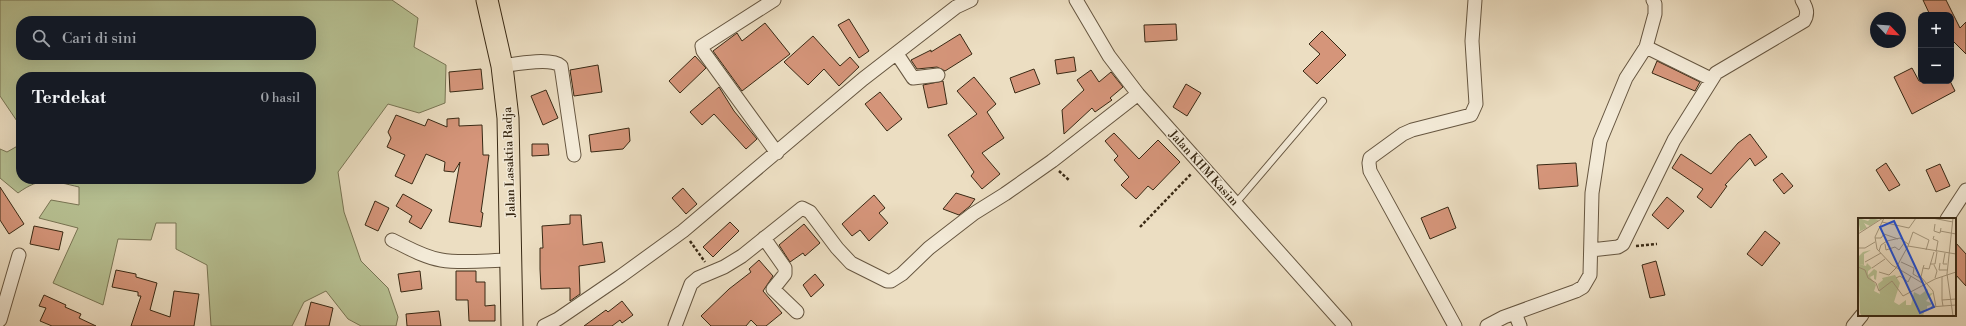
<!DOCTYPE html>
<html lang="id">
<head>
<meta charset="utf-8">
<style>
  :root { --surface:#171b24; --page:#242831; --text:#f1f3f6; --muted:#9ea1a6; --line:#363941 }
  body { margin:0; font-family:"Libre Bodoni",serif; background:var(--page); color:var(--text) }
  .controls { position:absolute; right:12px; top:12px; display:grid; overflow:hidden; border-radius:8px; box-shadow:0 4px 16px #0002 }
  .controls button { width:36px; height:36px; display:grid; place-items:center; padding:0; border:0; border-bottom:1px solid var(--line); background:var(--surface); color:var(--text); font:20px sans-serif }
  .compass { position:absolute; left:1870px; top:12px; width:36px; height:36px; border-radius:50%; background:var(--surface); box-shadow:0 4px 16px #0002; rotate:115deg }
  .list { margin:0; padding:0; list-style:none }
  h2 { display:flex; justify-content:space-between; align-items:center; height:52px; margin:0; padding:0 16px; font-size:17px }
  h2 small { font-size:13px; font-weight:400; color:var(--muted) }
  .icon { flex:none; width:22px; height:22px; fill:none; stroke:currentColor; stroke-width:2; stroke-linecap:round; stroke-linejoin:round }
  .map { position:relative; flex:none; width:1966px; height:326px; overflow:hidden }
  .search { position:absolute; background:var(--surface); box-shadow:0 4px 16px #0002; left:16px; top:16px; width:300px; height:44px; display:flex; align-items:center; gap:10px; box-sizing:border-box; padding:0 14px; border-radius:16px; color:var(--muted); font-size:15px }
  .panel { position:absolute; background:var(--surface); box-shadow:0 4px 16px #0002; left:16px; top:72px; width:300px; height:112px; border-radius:16px }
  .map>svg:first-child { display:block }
  .green { fill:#b7c193; stroke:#787554; fill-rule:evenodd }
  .building { fill:#d5957a; stroke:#392914 }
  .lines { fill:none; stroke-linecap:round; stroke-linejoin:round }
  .service-casing { stroke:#665640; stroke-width:8 }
  .minor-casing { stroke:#665640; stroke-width:15 }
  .trunk-casing { stroke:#392914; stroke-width:23 }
  .path { stroke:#392914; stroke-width:2.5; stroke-dasharray:3 2; stroke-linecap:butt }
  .service { stroke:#f3ead7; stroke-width:6 }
  .minor { stroke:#f3ead7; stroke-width:13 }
  .trunk { stroke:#ecdec2; stroke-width:21 }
  .labels { text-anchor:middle; stroke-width:3; stroke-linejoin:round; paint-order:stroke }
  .street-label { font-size:12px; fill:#392914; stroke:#f3ead7 }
  .inset-road { fill:none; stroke:#a4967c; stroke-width:1 }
  .view { fill:#1d4ed8; fill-opacity:0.15; stroke:#1d4ed8; stroke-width:2 }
  .inset-edge { fill:none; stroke:#392914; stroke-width:2 }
</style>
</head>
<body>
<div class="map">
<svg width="1966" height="326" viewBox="0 0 1966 326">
  <rect width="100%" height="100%" fill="#ecdec2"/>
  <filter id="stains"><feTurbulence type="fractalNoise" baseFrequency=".005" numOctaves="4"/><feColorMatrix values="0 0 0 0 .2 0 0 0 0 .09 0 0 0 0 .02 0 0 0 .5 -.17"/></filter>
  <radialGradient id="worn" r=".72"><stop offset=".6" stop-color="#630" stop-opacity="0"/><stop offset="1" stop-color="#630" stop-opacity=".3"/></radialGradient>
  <path class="green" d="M0,0H392L418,18L414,47L446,65L445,103L419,113L388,104L338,172L344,212L361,261L388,288L398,317L396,326H361L348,319L326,291L304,302L292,326H211L207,265L176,249V223H156L151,240L118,239L103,305L53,283L78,228L39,218L51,200L79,205V187C53,181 41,176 18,193L0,178V149L7,152L21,144V179H311V77H21V127L0,96ZM21,21H311V55H21Z"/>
  <path class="building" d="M1923,0H1946L1960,28L1966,22V54L1951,39V15H1930Z
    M849,19L869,51L859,58L838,25Z
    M765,23L790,54L742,91L713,51L737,33L742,41Z
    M1176,24L1177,40L1145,42L1144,25Z
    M1322,31L1346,55L1317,84L1303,71L1320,54L1309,44Z
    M960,34L972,54L945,71L937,67L917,69L911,60L931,50V52Z
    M813,36L840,66L850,57L859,67L839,86L824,69L808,85L784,62Z
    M695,56L706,68L680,93L669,81Z
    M1074,57L1076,71L1057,74L1055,60Z
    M1657,61L1700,82L1695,91L1652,73Z
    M598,65L602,92L574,96L570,70Z
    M1912,68L1919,81H1950L1955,91L1912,114L1894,77Z
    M481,69L483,89L450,92L449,72Z
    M1034,69L1040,84L1015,93L1010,78Z
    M1091,70L1099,82L1111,72L1123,87L1110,98L1112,100L1095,112L1092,108L1064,134L1062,110L1084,90L1077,80Z
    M974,77L996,104L987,112L1004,138L982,153L1000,174L982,189L971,176L974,172L948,135L977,114L957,91Z
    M943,81L947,104L928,108L923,85Z
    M1186,84L1201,93L1187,116L1173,107Z
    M719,87L734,111L757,139L746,149L714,114L702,125L690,112Z
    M546,90L558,118L543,125L531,96Z
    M880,92L902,119L887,131L865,104Z
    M396,115L425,126L428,119L447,127V119L459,118V126L482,125L483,155H489L481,212L483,213L481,227L449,222L460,162L454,172L444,171L445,162L426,154L412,184L395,176L405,155L387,147L391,138L388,132Z
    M629,128L630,141L623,149L591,152L589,135Z
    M1114,133L1139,159L1158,140L1180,162L1153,190L1148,186L1136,199L1121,185L1129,177L1114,160L1118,156L1105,141Z
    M1750,134L1767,157L1755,166L1750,158L1725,185L1727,186L1711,208L1697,197L1703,189L1672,168L1681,154L1711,174L1738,143Z
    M532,144H548L549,155L532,156Z
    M1576,163L1578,186L1539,189L1537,165Z
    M1886,163L1900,185L1889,191L1876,170Z
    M1940,164L1950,186L1936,192L1926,170Z
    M1782,173L1793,186L1784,194L1773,180Z
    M0,187L24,224L9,234L0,220Z
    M683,188L697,204L686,214L672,198Z
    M956,193L975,199L970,206L959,215L943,209Z
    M403,194L432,210L421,229L409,222L412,216L396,206Z
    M874,195L885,208L879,213L888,223L869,241L860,230L852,236L842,224Z
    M1667,197L1684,211L1668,229L1652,215Z
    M375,201L389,208L378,231L365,225Z
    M1448,207L1456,228L1430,239L1421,218Z
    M570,215H581L583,245L602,242L605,262L579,266L580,294L570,301V288L541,289L540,269V248H543L542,226L570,224Z
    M730,222L739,231L713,257L703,247Z
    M804,224L820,243L805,256L803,253L790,262L779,245Z
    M34,226L63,232L59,250L30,244Z
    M1765,231L1780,243L1762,266L1747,254Z
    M1955,242L1966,254V286L1955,274Z
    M759,260L773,276L763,291L782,313L766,326H757L751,320L746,326H711L701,316L729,289L751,272L749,269Z
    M1656,261L1665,295L1650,298L1642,265Z
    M116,270L136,274V277L157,283L150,310L170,317L174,291L199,294L194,326H131L141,296H138V292L112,287Z
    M420,271L422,289L401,292L398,274Z
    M456,271H476V282H485V306L495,305V321H469L468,300H456Z
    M815,274L824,285L811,297L803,285Z
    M44,295L66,305L65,307L81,314L79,318L96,326H52L40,321L46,308L39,306Z
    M622,301L633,315L622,323L620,320L612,326H584L606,310L608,312Z
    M311,302L333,308L329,326H305Z
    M439,311L441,326H407L406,314Z"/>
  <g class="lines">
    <defs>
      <path id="service" d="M1236,203L1323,101"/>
      <path id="minor" d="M774,0L702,46L703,51L777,153
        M1076,0L1109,56L1138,94L1345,326
        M1646,47L1711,79
        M897,54L913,78L938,75
        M502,66C515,64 551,57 561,66L574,155
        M1947,219L1966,190
        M764,238L785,268V274L773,289L797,312
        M392,240C407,247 423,257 441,260C463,264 489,260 512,260
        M1591,250L1618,247L1623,244L1674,140L1716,73L1804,21C1809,13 1806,7 1802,0
        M1515,313L1520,326
        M0,320L19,255
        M544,326L558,319L621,276L683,231L863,79L956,7L971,0
        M675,326L691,284L698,278L724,267L742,256L802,208L810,212L837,248L851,263L887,281H891L902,274L929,248L973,214L1005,194L1052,161L1138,94
        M1455,326L1370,171L1369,163L1370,158L1403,134L1412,130L1471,115L1476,104L1472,41L1475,0
        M1487,326L1504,317L1576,291L1583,287L1590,275L1592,193L1600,141L1626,78L1646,47L1655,14V4L1653,0
        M1853,326L1862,315"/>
      <path id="trunk" d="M487,0L502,66L508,118L512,326"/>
    </defs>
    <use href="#service" class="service-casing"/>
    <use href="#minor" class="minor-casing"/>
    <use href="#trunk" class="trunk-casing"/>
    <path class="path" d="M1059,171L1070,181
      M1140,227L1192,173
      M690,241L705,262
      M1636,246L1657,244"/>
    <use href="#service" class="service"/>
    <use href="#minor" class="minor"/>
    <use href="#trunk" class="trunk"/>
  </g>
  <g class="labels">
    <g class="street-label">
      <text transform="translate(509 162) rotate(-92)" y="4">Jalan Lasaktia Radja</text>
      <text transform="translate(1204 168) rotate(48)" y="4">Jalan KHM Kasim</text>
    </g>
  </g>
  <g transform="translate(1858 218)">
    <rect width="98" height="98" fill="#ecdec2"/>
    <path d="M0,0L10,3L13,0L21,2L12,8L6,5L9,10L0,14L2,12ZM13,32L6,36V47L1,46L8,48L9,45L14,50L10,53V57L16,51L19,53L18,62L16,61V57L12,59L18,67L16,73L22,76L20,66L25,62L24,60L37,57L42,65L36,84L41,87L48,82V87H53L56,74L62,77L70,71L69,76L75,75L68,83L73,85V87L69,88V93L67,91L65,98H4L2,95L0,39L5,34Z" fill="#b7c193"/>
    <path class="inset-road" d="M26,0L17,19L19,31L34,47L66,66M74,0L95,4M95,0L89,56L95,98M24,4L51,10L58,0M77,6L76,13L82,15L83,10M82,13L98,16M0,16L25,0M76,18L75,21L80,23L78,34M17,20H23L26,16L40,21M27,26L28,32L37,29L41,32L47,24M50,28L55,14L71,22L68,32M0,30H7L17,24M21,33L23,27L29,23L42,20L50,26M87,35L85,46H89M7,44L23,35M43,44L56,50L55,56L60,59H63L65,50M82,45L81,52H89M72,46H77L79,34M66,47L65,50L71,51L76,34M76,47L79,53L77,60M0,49L7,52L10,60L18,65L21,73L34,63L45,78L77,61L98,54M14,50L27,41M38,50L50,28L98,36M21,54L31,57L38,50M63,59L75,73L78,89M84,59V82M38,60L42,58L50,64L53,58M98,81L84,82L85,88L98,87M73,89L85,88"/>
    <path class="view" d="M36,3L76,89L62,95L22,9Z"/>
    <rect width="98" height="98" class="inset-edge"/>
  </g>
  <rect width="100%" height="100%" filter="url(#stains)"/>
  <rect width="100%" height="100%" fill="url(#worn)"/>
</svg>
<div class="controls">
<button>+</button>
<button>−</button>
</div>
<svg class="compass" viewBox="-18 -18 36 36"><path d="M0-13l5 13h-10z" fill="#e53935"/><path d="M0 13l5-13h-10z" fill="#9ea1a6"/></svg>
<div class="search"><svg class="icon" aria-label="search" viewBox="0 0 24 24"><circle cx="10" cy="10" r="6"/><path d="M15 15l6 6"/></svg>Cari di sini</div>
<section class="panel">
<h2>Terdekat<small>0 hasil</small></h2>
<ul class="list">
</ul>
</section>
</div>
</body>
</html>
